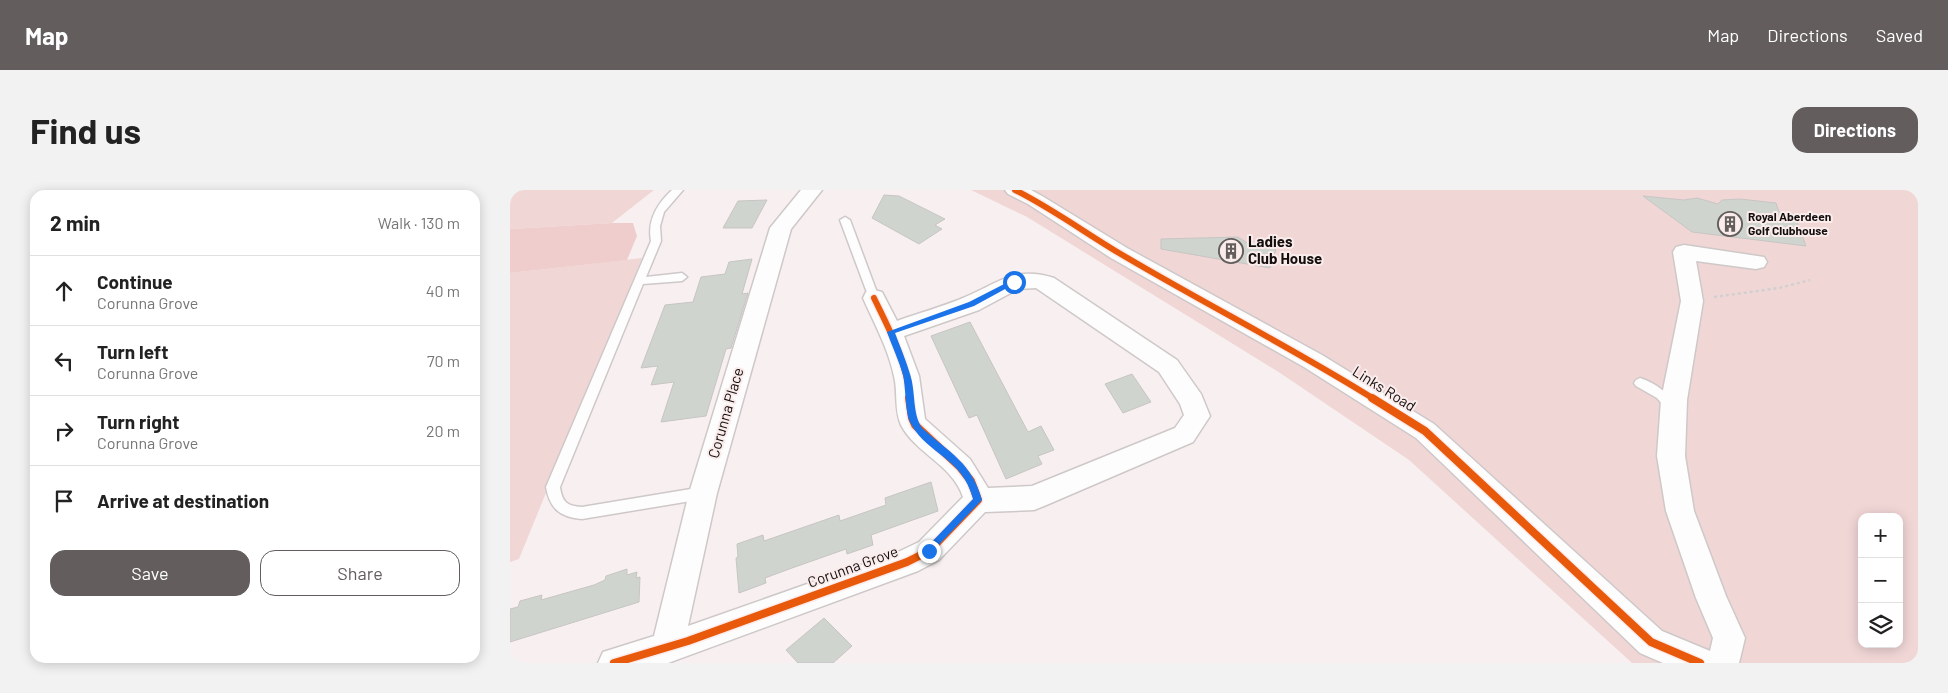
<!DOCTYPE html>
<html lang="en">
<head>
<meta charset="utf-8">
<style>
  :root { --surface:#fff; --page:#f2f2f2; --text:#222; --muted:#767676; --line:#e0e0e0; --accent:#635d5d }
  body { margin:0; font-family:Barlow,sans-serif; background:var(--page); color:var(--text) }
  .controls { position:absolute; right:15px; bottom:15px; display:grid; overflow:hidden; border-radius:10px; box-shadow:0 2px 12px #0003 }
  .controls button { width:45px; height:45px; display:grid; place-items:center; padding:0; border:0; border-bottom:1px solid var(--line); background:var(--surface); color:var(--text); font:25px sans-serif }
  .stop { position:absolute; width:15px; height:15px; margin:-11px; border:4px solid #1a73e8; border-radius:50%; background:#fff }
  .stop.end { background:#1a73e8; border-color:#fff; box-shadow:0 1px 5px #0008 }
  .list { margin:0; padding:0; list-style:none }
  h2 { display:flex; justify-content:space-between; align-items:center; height:65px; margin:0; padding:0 20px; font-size:21px }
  h2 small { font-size:16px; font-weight:400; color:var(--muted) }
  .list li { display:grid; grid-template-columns:32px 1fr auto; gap:15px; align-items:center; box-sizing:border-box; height:70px; padding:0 20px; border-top:1px solid var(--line) }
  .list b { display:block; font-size:19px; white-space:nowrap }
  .list p { margin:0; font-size:16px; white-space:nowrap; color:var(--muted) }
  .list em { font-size:16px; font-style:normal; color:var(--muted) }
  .actions { display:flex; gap:10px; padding:15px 20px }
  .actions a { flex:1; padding:11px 0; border:1px solid var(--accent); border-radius:15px; text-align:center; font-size:18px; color:var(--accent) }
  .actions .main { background:var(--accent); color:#fff }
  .icon { flex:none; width:28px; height:28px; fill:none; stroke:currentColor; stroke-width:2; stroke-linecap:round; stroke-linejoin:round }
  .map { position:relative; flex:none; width:1408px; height:473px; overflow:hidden; border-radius:15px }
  header { display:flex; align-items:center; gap:30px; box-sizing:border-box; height:70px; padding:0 25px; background:var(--accent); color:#fff }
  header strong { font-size:24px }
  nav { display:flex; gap:28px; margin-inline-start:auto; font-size:18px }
  .intro { display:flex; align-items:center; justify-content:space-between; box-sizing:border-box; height:120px; padding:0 30px }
  h1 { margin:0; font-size:35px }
  .button { padding:12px 22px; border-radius:15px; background:var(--accent); color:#fff; font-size:18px; font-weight:700 }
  main { display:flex; gap:30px; padding:0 30px }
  aside { flex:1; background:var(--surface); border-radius:15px; box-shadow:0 2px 12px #0003 }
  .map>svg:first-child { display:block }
  .green { fill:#f1d6d6; fill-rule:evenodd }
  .forest { fill:#efcdcd }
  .building { fill:#cfd4ce; stroke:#c7c5c4 }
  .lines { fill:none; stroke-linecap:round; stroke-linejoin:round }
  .service-casing { stroke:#cfc8c8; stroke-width:3 }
  .minor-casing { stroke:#cfc8c8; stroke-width:3 }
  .path { stroke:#d1cfcf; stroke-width:2.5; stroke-dasharray:3 3; stroke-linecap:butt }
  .service { fill:#fefdfd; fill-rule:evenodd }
  .minor { fill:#fefdfd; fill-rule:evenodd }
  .cycleway-far1-casing { stroke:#fbecec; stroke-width:9 }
  .cycleway-casing { stroke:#fbecec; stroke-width:11 }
  .cycleway-far1 { stroke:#e8590c; stroke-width:6 }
  .cycleway { stroke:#e8590c; stroke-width:8 }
  .route { fill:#1a73e8 }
  .labels { text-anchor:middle; stroke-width:4; stroke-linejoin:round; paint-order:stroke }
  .far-poi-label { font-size:12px; font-weight:bold; fill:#130e0e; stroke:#fbecec; text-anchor:start }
  .poi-label { font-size:15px; font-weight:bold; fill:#130e0e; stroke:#fbecec; text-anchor:start }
  .street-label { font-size:15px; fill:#130e0e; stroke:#fbecec }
</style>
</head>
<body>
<header>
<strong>Map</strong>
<nav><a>Map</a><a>Directions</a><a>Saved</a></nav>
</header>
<div class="intro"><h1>Find us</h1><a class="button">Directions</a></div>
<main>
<aside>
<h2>2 min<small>Walk · 130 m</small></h2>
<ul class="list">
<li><svg class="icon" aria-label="ahead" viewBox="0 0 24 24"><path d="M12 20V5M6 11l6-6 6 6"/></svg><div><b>Continue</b><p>Corunna Grove</p></div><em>40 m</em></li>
<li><svg class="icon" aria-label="left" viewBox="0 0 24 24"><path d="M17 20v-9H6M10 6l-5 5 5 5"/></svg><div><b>Turn left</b><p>Corunna Grove</p></div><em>70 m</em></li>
<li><svg class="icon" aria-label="right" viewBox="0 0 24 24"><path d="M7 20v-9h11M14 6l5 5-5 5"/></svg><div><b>Turn right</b><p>Corunna Grove</p></div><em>20 m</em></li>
<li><svg class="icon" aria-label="arrive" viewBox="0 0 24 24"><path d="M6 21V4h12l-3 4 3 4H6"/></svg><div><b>Arrive at destination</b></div></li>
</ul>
<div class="actions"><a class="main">Save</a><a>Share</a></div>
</aside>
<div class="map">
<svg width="1408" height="473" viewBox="0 0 1408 473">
  <rect width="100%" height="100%" fill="#f8f0f0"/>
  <path class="green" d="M0,0H144L102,33L0,39Z
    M461,0H1408V473H1122L899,270L770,183L650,109L517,27ZM1352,327H1389V454H1352Z
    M132,68L9,369L0,372V83Z"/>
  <path class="forest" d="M102,33H123L127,46L117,70L0,83V39Z"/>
  <path class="building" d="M374,5L389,6L435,29L425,35L432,39L409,54L362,28Z
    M1133,6L1174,10L1187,8L1208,14L1212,10L1230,9L1266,13L1269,22L1284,24L1296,56L1182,42Z
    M257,10L242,38H213L228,11Z
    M728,47L739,54L766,59L760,78L651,59V49Z
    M242,69L232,104L238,103L221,158L216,159L196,226L151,232L164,192L141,195L148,176L131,178L155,115L183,112L191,87L215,84L219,72Z
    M460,132L518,242L531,236L544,260L528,266L532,274L496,289L467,225L459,228L421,146Z
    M622,184L641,212L613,223L595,194Z
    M421,292L428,321L361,345L363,355L337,364L336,359L282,378L255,388L256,393L229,403L226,368L228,367L227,354L253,345L254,351L329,325L330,331L376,315L375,308Z
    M117,379V385L127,382L126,388L130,387L129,412L0,452V419L8,417L10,411L32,405L31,410L84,395L95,390L96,386Z
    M314,428L342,456L323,473H288L276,460Z"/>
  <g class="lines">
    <defs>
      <path id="service" d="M162,0H173L154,22L150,36L151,51L136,87L172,83L177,87L172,91L133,94L50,297C52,312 57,316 72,317L193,297L198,299L200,303L198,307L193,309L72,329C50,327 40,319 36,297L141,51C137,30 147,14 162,0Z
        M335,27L340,30L369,108L368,111L364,112L359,108L330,30Z
        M1130,188C1146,193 1161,205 1169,219L1167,222H1159L1147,208L1126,196L1124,193L1126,190Z"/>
      <path id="minor" d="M291,0H312L281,39L207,303L178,436L388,362L409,352L453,307C442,274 406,264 391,235C384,220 388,202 384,186C378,158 364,133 353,108L356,102L364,100L372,102L387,131C409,123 432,117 453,108C487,94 505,75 544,88L667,170L691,204L700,226L683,252L534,316L524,320L475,322L429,370L408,381L158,473H88L93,462L144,446L179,303L260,38ZM526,98L649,182L670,214L674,225L665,238L522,296L478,298L460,269L415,229L409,186L394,146L469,120L508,99Z
        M495,0H521L532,6L617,58L812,165L924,234L1152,441L1200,461L1203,448L1186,408L1156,321L1147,266L1151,210L1171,111L1163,62L1166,57L1174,55L1254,67L1257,72L1254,77L1246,79L1186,71L1193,111L1177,210L1175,266L1184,321L1216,406L1235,448L1229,473H1153L1130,463L906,248L794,177L601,68L518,14L498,4Z"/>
    </defs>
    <use href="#service" class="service-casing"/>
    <use href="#minor" class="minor-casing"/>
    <path class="path" d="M1204,107L1269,98L1300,90"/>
    <use href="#service" class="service"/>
    <use href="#minor" class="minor"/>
    <defs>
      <path id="cycleway-far1" d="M505,0C541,18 574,42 609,63C693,113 781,157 864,209
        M364,108C380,141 397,172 400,209"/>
      <path id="cycleway" d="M862,208L915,241L1141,452L1190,473
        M104,473L178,451L397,372L419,361L468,310L461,291L450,277L405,235L402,228L399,208"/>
    </defs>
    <use href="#cycleway-far1" class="cycleway-far1-casing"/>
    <use href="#cycleway" class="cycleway-casing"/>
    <use href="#cycleway-far1" class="cycleway-far1"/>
    <use href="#cycleway" class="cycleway"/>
  </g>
  <path class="route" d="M502,90L508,92L464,116L385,143C390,157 396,170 400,184C406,202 402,223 412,238C439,262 462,273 472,310L419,365L416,364V358L463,309C452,267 419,266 401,234C395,225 396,198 393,185C389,171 382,156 377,142L459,112Z"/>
  <defs>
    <symbol id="building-ring" viewBox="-11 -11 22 22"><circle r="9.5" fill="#fbecec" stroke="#635d5d" stroke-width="1.5"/><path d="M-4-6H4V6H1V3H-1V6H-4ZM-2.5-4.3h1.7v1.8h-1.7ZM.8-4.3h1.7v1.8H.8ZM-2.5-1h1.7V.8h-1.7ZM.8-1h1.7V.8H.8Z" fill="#635d5d"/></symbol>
  </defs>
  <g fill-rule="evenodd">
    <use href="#building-ring" x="1206" y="20" width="28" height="28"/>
    <use href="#building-ring" x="707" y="47" width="28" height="28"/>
  </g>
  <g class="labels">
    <g class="far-poi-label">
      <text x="1238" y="31">Royal Aberdeen<tspan x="1238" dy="14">Golf Clubhouse</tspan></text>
    </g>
    <g class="poi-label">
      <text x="738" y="57">Ladies<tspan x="738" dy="17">Club House</tspan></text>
    </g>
    <g class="street-label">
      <text transform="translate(874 199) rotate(32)" y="5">Links Road</text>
      <text transform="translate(216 223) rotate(-74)" y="5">Corunna Place</text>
      <text transform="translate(343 377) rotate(-20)" y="5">Corunna Grove</text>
    </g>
  </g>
</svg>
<div class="controls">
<button>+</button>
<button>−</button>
<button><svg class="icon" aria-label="layers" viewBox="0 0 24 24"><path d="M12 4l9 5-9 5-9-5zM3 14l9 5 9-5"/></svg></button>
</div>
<div class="stop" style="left:504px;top:92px"></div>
<div class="stop end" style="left:419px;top:361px"></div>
</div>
</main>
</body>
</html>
